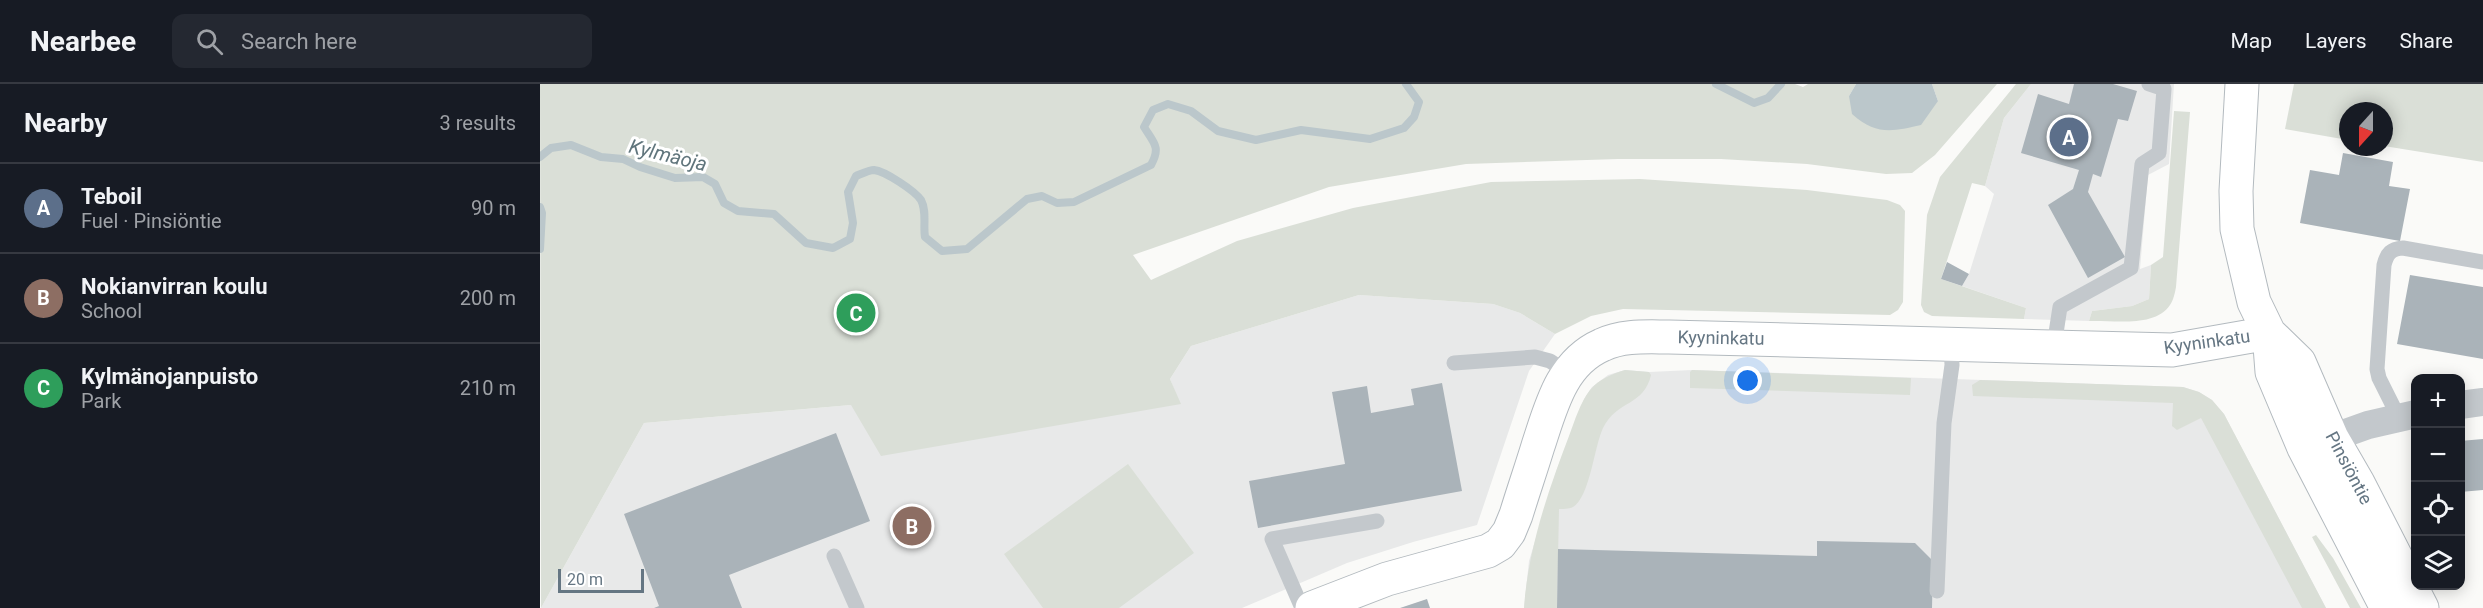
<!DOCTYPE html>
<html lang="en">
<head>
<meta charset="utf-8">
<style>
  :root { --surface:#171b24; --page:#242831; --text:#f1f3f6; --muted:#9ea1a6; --line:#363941; --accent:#1a73e8 }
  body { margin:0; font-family:Roboto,sans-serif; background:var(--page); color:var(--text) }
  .controls { position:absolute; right:18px; bottom:18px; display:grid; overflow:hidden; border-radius:12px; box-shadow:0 3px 15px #0003 }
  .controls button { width:54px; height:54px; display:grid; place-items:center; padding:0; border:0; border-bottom:2px solid var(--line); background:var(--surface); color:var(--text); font:30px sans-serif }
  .compass { position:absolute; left:1799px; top:18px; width:54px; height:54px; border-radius:50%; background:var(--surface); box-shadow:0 3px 15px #0003; rotate:201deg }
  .scale { position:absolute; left:18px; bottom:15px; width:86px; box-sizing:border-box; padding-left:6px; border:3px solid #657683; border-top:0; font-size:16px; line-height:21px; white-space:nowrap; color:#657683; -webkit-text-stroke:4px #fff; paint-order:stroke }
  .you { position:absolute; left:1208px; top:297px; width:21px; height:21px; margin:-15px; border:4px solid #fff; border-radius:50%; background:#1a73e8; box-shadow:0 0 0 9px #1a73e833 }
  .badge { display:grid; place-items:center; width:39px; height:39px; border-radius:50%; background:var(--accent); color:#fff; font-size:20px; font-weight:700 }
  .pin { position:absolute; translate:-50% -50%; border:3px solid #fff; box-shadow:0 2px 6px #0006 }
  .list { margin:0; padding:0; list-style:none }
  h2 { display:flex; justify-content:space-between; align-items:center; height:78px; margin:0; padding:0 24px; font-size:26px }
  h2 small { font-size:20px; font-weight:400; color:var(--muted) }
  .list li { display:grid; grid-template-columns:39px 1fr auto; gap:18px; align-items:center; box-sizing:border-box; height:90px; padding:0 24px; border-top:2px solid var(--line) }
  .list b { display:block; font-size:22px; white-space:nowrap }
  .list p { margin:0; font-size:20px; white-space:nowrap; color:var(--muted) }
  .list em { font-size:20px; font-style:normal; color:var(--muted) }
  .icon { flex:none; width:33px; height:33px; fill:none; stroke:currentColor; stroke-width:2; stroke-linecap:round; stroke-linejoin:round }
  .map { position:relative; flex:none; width:1943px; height:524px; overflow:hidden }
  header { display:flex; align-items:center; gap:36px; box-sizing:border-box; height:84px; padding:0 30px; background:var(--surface); border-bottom:2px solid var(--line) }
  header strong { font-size:28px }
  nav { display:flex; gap:33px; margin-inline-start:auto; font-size:21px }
  .search { width:420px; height:54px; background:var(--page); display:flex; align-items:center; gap:15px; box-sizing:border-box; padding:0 21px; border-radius:12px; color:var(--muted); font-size:22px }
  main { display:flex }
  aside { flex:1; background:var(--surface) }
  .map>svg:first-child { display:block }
  .built { fill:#e8e9e9 }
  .green { fill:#dadfd7 }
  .water { fill:#bbc7cb }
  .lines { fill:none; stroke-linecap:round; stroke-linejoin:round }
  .stream { stroke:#bbc7cb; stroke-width:8 }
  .building { fill:#aab3b9 }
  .secondary-casing { stroke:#b3babf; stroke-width:35 }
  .lane { stroke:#c3c8cc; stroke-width:15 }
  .street { stroke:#c3c8cc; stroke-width:28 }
  .secondary { stroke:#fff; stroke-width:33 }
  .labels { text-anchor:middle; stroke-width:6; stroke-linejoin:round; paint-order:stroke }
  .street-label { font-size:18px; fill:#657683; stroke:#fff }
  .water-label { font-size:20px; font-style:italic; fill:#60757c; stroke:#fff }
</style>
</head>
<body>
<header>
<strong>Nearbee</strong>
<div class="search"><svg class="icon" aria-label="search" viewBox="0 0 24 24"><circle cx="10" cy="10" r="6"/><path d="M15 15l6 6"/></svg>Search here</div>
<nav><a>Map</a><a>Layers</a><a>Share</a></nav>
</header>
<main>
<aside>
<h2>Nearby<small>3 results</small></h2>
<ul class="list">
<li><span class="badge" style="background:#5c6f8a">A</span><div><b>Teboil</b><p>Fuel · Pinsiöntie</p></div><em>90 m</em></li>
<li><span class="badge" style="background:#8d6e63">B</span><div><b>Nokianvirran koulu</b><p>School</p></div><em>200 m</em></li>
<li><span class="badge" style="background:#2e9e5b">C</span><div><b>Kylmänojanpuisto</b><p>Park</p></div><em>210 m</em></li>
</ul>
</aside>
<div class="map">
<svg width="1943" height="524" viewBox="0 0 1943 524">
  <rect width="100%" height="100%" fill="#fafaf8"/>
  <path class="built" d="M1491,0H1634L1629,80L1608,91L1600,185L1611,181L1609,215L1592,222L1552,227L1549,237L1484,235L1486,224L1422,202L1429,190L1454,110L1445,102L1464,34Z
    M819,211L953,220L980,229L1015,250L989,287L937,441L873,458L807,479L702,524H1L104,339L311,321L640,320L630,295L651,262Z
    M1085,286L1109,288L1152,286L1643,303L1659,308L1672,316L1684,330L1786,524H984L989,477L1017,385L1044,315L1052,303L1068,291Z"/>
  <path class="green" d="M0,0H1255L1263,3L1268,0H1316L1309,12L1398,17L1392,0H1457L1395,71L1372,89L1346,90L1267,80L1181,75H1078L926,80L789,103L593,171L611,196L697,157L813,124L951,98L1100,95L1267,106L1347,116L1360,121L1365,127L1363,218L1358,226L1350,231L1083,225L1051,232L1015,250L980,229L953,220L819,211L651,262L630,295L641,320L341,372L311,321L104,339L1,524Z
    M1476,0H1491L1464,34L1445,102L1432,99L1401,195L1486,224L1484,235L1392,232L1384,228L1381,221L1387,131L1400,93Z
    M1754,0H1943V78L1844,62V27H1808V56L1745,45Z
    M1634,27L1650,28L1636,203C1635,209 1633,217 1630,221C1615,244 1573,236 1549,237L1552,227L1592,222L1609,215L1611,181L1623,173Z
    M1085,286L1109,288L1111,291C1104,322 1077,316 1063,344C1054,363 1050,413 1033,423C1029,425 1022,425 1019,425L1017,524H984C988,465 1008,407 1029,352C1035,336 1040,319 1050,306C1059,295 1072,290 1085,286Z
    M1152,286L1371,294L1370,311L1150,304V288Z
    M1440,296L1643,303L1659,308L1672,316L1684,330L1786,524H1762L1661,334L1637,346L1632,342L1633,319L1433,312L1432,301Z
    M588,380L654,469L579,524H503L464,470Z
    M1776,451L1793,474L1821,524H1810L1772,453Z"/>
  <path class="water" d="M1316,0H1392L1398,17L1381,41C1351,48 1336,51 1312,30L1309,12Z"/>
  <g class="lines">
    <path class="stream" d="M1176,0L1214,19L1228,14L1241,0
      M0,73L11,64L31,61L61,73L83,75L100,83L135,94L163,93L175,100L184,119L198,127L234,130L266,159L293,164L310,155L313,139L308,108L316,92C321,90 329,86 334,86C345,87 375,107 381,116C387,127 383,142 385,153L402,167L427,165L487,115L502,112L517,119L534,118L611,81C621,63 614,59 604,43L613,26L628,20L651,27L678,47L716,56L761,46L830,55L864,44L874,33L879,18L866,0
      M0,123L2,129L0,165"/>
  </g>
  <path class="building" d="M1534,0H1573L1597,7L1588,37L1578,35L1561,93L1553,90L1548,108L1585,173L1548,194L1508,121L1533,105L1539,86L1481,69L1498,10L1529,20Z
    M1803,69L1853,78L1849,102L1870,105L1860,157L1760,139L1770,86L1799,91Z
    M1407,178L1429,190L1422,202L1401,195Z
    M1870,191L1943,203V275L1857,260Z
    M902,299L922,407L718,444L709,397L805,380L792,308L827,302L831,329L874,321L871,305Z
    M296,349L330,437L189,491L202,524H114L119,522L84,430Z
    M1943,355V406L1920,408V357Z
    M1277,457L1375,459L1393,477L1392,524H1017L1018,465L1277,472Z
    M887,515L890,524H860Z"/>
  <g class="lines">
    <defs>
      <path id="secondary" d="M1702,0L1696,107L1697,145L1714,218L1729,249L1759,278L1792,354L1818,399L1882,524
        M1729,249L1732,288L1764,364L1847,524
        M772,524L847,495L948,467L960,460L969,448L976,431C983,408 991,385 998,362C1011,323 1021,279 1062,261C1083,251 1107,253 1129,253L1632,266L1729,249"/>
    </defs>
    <use href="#secondary" class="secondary-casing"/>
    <path class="lane" d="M1514,262L1520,223L1591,184L1602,80L1619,69L1624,5L1609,0
      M914,279L995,273L1010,277L1028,289
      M1859,334L1839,294L1837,285L1844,181C1847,169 1851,165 1863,164L1943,178
      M294,472L317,524
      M1397,507L1404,339L1412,281L1411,260
      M762,524L732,455L837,437"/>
    <path class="street" d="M1920,321L1943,318
      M1772,361L1828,341L1876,330"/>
    <use href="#secondary" class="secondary"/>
  </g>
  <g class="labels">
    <g class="street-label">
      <text transform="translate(1181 254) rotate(1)" y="6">Kyyninkatu</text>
      <text transform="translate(1667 258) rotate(-8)" y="6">Kyyninkatu</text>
      <text transform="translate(1809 384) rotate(62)" y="6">Pinsiöntie</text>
    </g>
    <g class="water-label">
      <text transform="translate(128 71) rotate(14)" y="7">Kylmäoja</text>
    </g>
  </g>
</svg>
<div class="controls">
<button>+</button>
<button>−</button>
<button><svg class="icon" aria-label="locate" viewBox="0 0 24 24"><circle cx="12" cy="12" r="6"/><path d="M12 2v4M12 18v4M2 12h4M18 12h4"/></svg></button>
<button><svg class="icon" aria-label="layers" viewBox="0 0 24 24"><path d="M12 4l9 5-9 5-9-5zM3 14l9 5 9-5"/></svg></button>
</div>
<svg class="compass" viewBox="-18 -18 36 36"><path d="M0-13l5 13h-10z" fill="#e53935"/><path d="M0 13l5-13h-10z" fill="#9ea1a6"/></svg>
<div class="scale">20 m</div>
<div class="you"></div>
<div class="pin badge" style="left:1529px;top:53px;background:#5c6f8a">A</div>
<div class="pin badge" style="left:372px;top:442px;background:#8d6e63">B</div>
<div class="pin badge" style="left:316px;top:229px;background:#2e9e5b">C</div>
</div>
</main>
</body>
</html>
